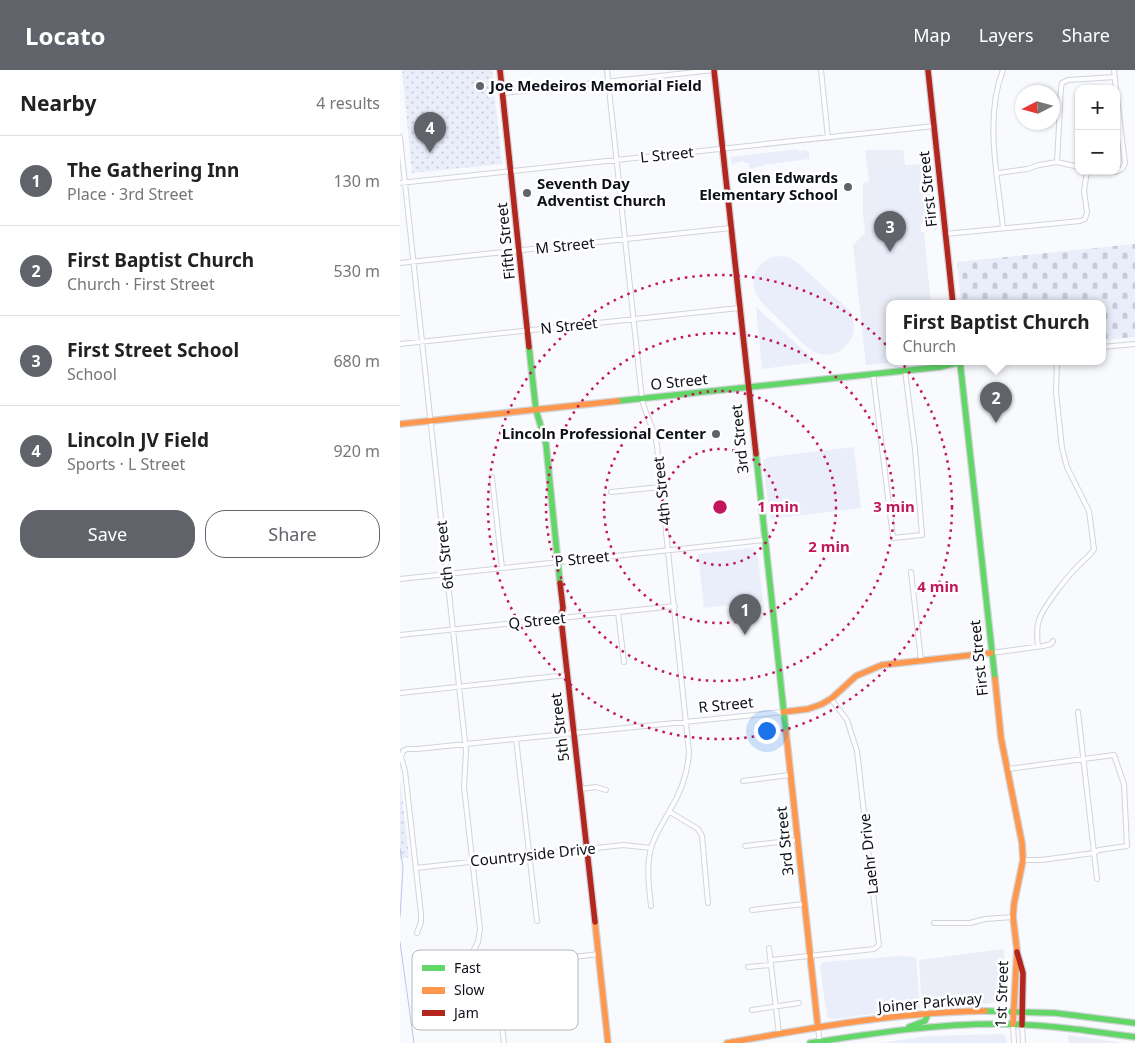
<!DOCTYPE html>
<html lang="en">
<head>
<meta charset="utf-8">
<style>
  :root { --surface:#fff; --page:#f6f6f6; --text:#222; --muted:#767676; --line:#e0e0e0; --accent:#606369 }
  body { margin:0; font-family:"Noto Sans",sans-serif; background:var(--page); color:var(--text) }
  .controls { position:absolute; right:15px; top:15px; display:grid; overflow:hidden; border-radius:10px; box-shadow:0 1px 4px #0004 }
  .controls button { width:45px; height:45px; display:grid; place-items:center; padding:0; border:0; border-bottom:1px solid var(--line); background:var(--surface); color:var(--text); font:25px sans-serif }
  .compass { position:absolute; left:615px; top:15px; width:45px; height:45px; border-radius:50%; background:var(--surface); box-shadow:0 1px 4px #0004; rotate:264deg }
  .you { position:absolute; left:366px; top:660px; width:18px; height:18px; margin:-12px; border:4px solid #fff; border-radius:50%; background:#1a73e8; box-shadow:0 0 0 8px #1a73e833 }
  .badge { display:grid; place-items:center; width:32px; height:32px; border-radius:50%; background:var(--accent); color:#fff; font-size:16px; font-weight:700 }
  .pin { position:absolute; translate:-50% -41px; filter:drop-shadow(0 1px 2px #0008) }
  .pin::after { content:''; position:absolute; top:26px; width:18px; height:15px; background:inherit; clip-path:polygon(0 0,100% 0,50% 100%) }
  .popup { position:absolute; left:486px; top:230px; width:220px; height:65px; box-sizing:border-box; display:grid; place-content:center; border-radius:10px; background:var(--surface); filter:drop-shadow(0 1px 4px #0005); font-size:16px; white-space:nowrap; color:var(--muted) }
  .popup b { font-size:19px; color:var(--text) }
  .popup::after { content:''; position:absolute; left:50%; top:100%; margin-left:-10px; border:10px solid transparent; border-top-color:var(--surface) }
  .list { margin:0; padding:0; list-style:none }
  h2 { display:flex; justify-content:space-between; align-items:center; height:65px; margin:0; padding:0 20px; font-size:21px }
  h2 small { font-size:16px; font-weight:400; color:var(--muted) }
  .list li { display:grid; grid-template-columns:32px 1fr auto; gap:15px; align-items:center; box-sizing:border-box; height:90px; padding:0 20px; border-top:1px solid var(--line) }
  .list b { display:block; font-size:19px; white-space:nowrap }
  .list p { margin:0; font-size:16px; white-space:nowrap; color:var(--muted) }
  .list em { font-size:16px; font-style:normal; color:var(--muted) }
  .actions { display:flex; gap:10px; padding:15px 20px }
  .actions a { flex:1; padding:11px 0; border:1px solid var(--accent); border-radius:20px; text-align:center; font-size:18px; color:var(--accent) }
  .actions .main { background:var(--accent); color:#fff }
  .map { position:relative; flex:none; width:735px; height:973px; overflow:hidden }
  header { display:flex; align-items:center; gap:30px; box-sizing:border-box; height:70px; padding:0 25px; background:var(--accent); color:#fff }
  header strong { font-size:24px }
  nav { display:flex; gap:28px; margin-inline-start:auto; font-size:18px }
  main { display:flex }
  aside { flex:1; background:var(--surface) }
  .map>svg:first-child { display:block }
  .built { fill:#ebeef7 }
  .green { fill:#eaeefb }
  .cemetery { fill:url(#cemetery-stones) }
  .park { fill:url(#park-dots) }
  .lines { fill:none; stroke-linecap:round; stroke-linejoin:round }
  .stream { stroke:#bbc6e7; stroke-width:1 }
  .street-casing { stroke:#d1d4da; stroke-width:6 }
  .fast-casing { stroke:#d1d4da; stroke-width:8 }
  .slow-casing { stroke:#d1d4da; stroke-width:8 }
  .jam-casing { stroke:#d1d4da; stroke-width:8 }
  .street { stroke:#fefeff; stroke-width:4 }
  .fast { stroke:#63d668; stroke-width:5.5 }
  .slow { stroke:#ff974d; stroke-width:5.5 }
  .jam { stroke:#b3261e; stroke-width:5.5 }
  .ring { fill:none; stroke:#c2185b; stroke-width:2.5; stroke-dasharray:2.5 5 }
  .poi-dot { fill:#606369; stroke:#fff; stroke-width:2 }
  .labels { text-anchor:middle; stroke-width:5; stroke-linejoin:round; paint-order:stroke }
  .poi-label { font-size:15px; font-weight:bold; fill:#0e111a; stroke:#fff; text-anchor:start }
  .street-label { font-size:15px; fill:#0e111a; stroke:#fff }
  .key { fill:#fff; stroke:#b7b8ba; stroke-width:1 }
  .key-label { font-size:14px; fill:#0e111a }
  .centre { fill:#c2185b; stroke:#fff; stroke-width:2.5 }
  .ring-label { font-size:15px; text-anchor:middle; font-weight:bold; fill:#c2185b; stroke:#fff; stroke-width:5; stroke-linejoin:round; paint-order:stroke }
</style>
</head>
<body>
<header>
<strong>Locato</strong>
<nav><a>Map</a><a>Layers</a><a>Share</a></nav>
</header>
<main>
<aside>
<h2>Nearby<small>4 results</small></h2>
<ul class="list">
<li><span class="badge">1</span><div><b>The Gathering Inn</b><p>Place · 3rd Street</p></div><em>130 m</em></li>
<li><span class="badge">2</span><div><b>First Baptist Church</b><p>Church · First Street</p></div><em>530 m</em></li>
<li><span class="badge">3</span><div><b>First Street School</b><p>School</p></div><em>680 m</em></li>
<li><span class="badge">4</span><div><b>Lincoln JV Field</b><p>Sports · L Street</p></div><em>920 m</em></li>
</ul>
<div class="actions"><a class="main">Save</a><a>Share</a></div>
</aside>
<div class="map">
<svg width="735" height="973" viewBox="0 0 735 973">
  <defs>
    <pattern id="cemetery-stones" width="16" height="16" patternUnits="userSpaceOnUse" patternTransform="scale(1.25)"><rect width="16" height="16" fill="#eaeefb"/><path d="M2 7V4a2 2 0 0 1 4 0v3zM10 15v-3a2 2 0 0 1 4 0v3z" fill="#c8cbd7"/></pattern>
    <pattern id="park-dots" width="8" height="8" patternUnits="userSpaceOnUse" patternTransform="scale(1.25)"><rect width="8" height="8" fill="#eaeefb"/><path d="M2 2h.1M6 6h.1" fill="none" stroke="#c8cbd7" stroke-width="1.8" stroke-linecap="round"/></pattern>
  </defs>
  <rect width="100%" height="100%" fill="#f8fafd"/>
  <path class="built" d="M465,80H503L505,95L529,94L537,149L521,153V162L524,164L531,234H490V292H496L466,295L453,175L465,163L463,143V113L469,111Z
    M604,879L607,932L522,938L519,890Z
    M668,965L719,972V973H669Z"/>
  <path class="green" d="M398,79L399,81L404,80L409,82V89L363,95V96L349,99V93H344L343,91L332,94L331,87Z
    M530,96L537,158L535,161H532L534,160L533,152H530L529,150L523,151V153L520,154L521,162L525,163L524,168L518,166L523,172L524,183L523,182L521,174L511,160L512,155L509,151L505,154L503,152L499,157L495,150L486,157L484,155L468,167L466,153L475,152V154L488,150L484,149L480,100Z
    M490,166L503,185L496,191L493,190C488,184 483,181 479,174Z
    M376,186L389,187L398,193L449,240C454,249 456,260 451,269C445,281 432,287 419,284C406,280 396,266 387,257C378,248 368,240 360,230C345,212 357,191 376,186Z
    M356,237L416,292L362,299Z
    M475,251L469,265L477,269L473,279L490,286V292H492L466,295L462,253Z
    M454,377L461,438L370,449L363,390L369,387Z
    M351,478L355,480L358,488L363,531L304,538L298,484Z
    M499,886L516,887L520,938L433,949L427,947L420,896L423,892Z
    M600,964L605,965L607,973H480L528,966Z"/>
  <path class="cemetery" d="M735,174V267L702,270V234H561L557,192Z"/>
  <path class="park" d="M2,0H92L102,94L12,103Z
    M0,709L9,787L0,789Z"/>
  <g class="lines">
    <path class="stream" d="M0,778L3,798L0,847
      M0,872L14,973"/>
    <defs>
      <path id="street" d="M207,0L242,329C245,345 255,359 257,376L289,682C288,703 281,722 270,740C263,753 255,764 251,778C246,797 249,817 251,836
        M421,0L428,68
        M603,0C584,48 598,108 603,158
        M714,0L716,19
        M103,23L314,0
        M0,67L66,681L64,717L80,859L78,872L64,899
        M657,92L661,18L662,13L668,10L715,7
        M706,101L716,102L722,99L725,93L716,20
        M598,103L627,99L639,95L657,92L679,97
        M0,113L534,56
        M545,164L680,151L685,149L687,142L684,121L687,101
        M0,193L331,158
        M0,274L339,238
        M702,277L735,274
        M473,304L493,468L522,465L515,379L505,301
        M92,407L102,498
        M211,422L261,417
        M511,502L521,590
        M0,509L364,470
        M218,542L224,592
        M0,565L275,536
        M638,577C637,568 636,559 639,550C643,537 668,506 678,496C684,490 690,486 694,479L689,441L667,397L662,378L656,322L657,292
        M591,583L643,576L651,574L653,571
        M0,623L167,605
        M678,642L697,809
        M116,669L137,851
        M608,699L714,685L724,714L727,776L699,780L694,783L641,790H623
        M343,711L390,705
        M181,719L196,717L206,720
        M270,742L298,759L302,766L308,833
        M345,776L397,770
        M16,798L223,775L251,778
        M352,840L404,834
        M534,853H570L585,849L613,847
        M17,863L21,852V844L5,701L1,687L3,681L7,679H17L383,642
        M369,878L379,964
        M371,890L474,879L479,875L457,681L447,650L431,629
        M348,897L371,895
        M352,940L399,933
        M613,954L614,973
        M622,955L623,973
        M418,958L420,973
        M104,973L97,915L95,910L91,908L52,913L48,915L46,919L50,949L53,954L59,957L102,956L155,953L162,944L163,939L160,893L165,888L199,884"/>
      <path id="fast" d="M129,277L136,340L146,374L160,513
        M560,292L595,609
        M218,331L540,297L560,292
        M356,384L386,662
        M585,941L655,943L735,953
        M509,957L525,951L528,944
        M410,973C475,963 541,953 606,954C650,955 692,961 735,967"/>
      <path id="slow" d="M0,354L218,331
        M595,609L601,668L622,773L623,790L614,834L613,847L617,880L613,954
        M383,642L408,639L422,634L432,628L456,606L482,595L591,583
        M386,662L418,958
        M195,852L208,973
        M327,973C412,958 498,942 585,941"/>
      <path id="jam" d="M100,0L129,277
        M314,0L356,384
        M528,0L553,234
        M160,513L163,538L161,548L195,852
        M617,882L623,903L622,955"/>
    </defs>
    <use href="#street" class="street-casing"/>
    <use href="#fast" class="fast-casing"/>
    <use href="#slow" class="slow-casing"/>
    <use href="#jam" class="jam-casing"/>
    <use href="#street" class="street"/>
    <use href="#fast" class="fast"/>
    <use href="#slow" class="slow"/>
    <use href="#jam" class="jam"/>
  </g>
  <g class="ring">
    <circle cx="320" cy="437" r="58"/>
    <circle cx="320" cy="437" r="116"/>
    <circle cx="320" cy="437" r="174"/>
    <circle cx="320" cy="437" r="232"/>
  </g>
  <g class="poi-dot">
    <circle cx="80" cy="16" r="5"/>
    <circle cx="448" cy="117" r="5"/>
    <circle cx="127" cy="123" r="5"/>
    <circle cx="316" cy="364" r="5"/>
  </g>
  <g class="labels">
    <g class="poi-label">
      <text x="90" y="21">Joe Medeiros Memorial Field</text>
      <text x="438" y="113" text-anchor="end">Glen Edwards<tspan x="438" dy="17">Elementary School</tspan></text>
      <text x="137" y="119">Seventh Day<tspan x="137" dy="17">Adventist Church</tspan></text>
      <text x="306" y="369" text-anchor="end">Lincoln Professional Center</text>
    </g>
    <g class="street-label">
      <text transform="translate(267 85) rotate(-6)" y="5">L Street</text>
      <text transform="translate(528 119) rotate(-96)" y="5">First Street</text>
      <text transform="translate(106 171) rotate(-96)" y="5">Fifth Street</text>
      <text transform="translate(165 176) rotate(-6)" y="5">M Street</text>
      <text transform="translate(169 256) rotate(-6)" y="5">N Street</text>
      <text transform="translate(279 312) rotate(-6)" y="5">O Street</text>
      <text transform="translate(340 369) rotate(-96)" y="5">3rd Street</text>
      <text transform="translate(262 421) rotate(-96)" y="5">4th Street</text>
      <text transform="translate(45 485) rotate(-96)" y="5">6th Street</text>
      <text transform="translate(182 489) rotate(-6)" y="5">P Street</text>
      <text transform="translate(137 551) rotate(-6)" y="5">Q Street</text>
      <text transform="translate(579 588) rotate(-96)" y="5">First Street</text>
      <text transform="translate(326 635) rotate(-6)" y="5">R Street</text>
      <text transform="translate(160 657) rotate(-97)" y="5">5th Street</text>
      <text transform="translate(385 771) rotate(-96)" y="5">3rd Street</text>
      <text transform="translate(469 784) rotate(-96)" y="5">Laehr Drive</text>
      <text transform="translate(133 785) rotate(-6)" y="5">Countryside Drive</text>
      <text transform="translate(602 924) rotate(-88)" y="5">1st Street</text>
      <text transform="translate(530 933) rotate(-5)" y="5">Joiner Parkway</text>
    </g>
  </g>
  <rect x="12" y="880" width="166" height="80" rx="8" class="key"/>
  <rect x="22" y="895" width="23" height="6" fill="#63d668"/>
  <rect x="22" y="917" width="23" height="7" fill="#ff974d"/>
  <rect x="22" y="940" width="23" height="6" fill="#b3261e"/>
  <g class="key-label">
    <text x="54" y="903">Fast</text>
    <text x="54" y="925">Slow</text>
    <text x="54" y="948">Jam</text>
  </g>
  <circle cx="320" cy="437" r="8" class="centre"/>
  <g class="ring-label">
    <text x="378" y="442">1 min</text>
    <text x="494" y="442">3 min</text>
    <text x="429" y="482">2 min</text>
    <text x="538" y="522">4 min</text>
  </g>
</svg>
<div class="controls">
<button>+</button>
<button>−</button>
</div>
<svg class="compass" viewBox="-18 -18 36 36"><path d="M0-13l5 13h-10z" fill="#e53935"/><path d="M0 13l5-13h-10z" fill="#767676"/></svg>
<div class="you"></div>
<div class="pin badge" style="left:345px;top:565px">1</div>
<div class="pin badge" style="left:596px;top:353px">2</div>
<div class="popup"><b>First Baptist Church</b>Church</div>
<div class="pin badge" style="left:490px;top:182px">3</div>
<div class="pin badge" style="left:30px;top:83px">4</div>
</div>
</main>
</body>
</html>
